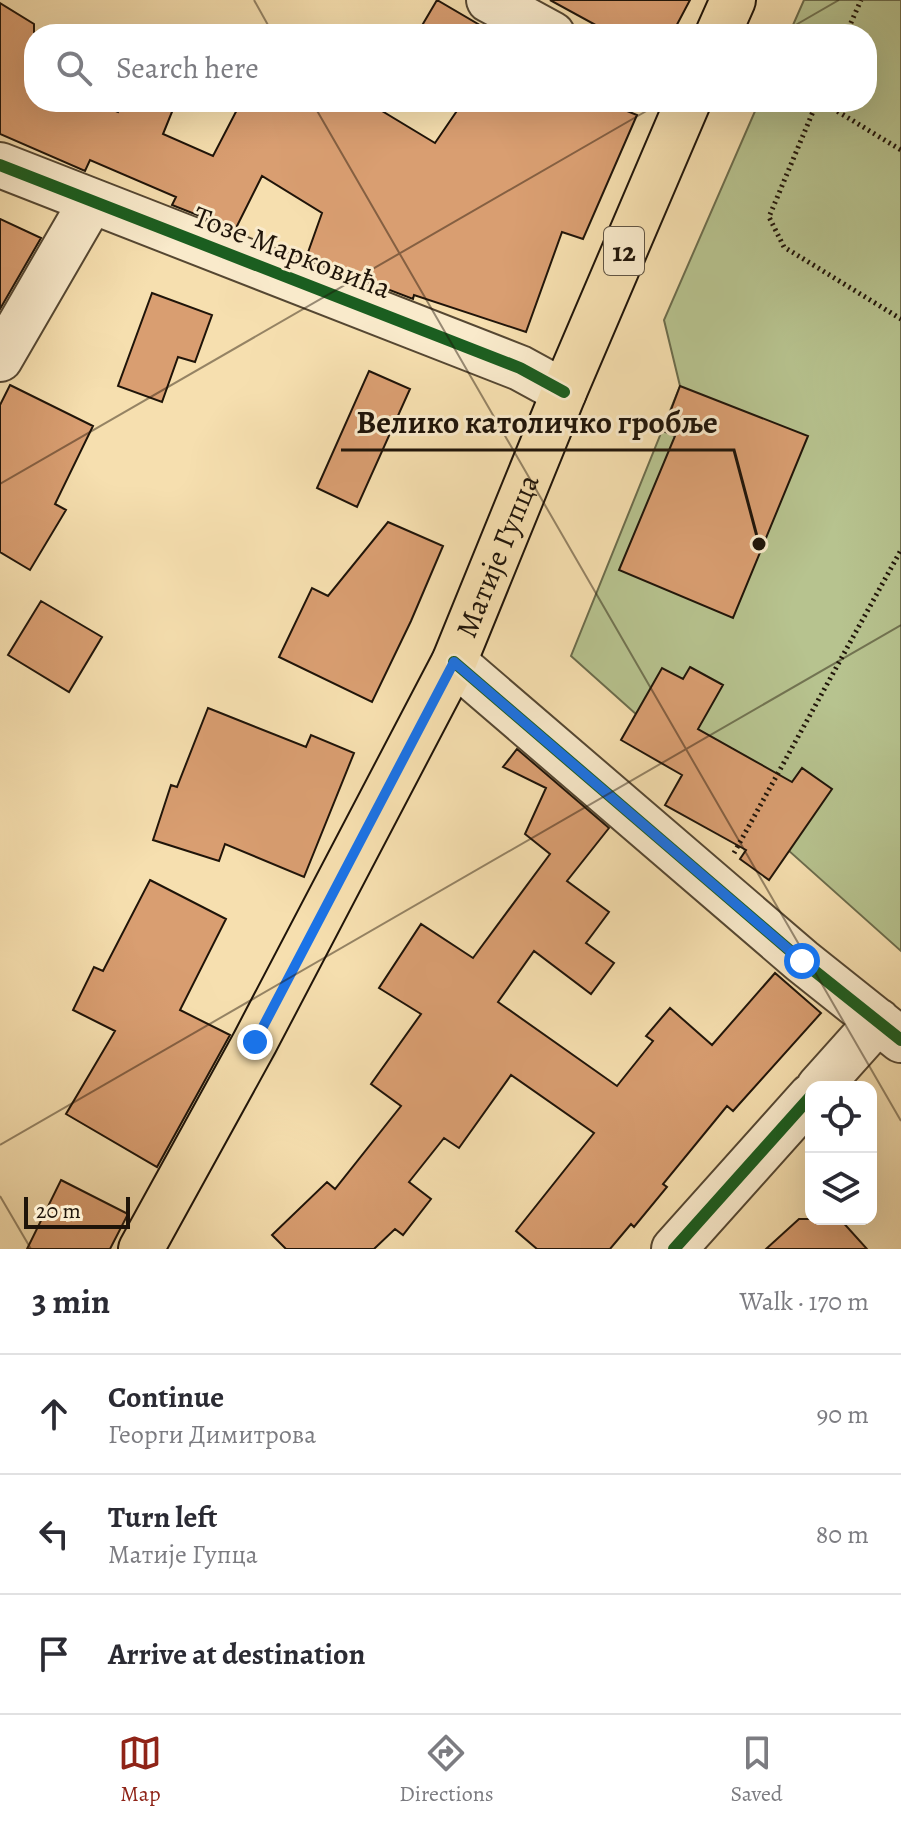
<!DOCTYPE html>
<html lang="en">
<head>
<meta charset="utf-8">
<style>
  :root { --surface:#fff; --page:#f7f7f7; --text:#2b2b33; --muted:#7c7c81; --line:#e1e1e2; --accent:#8f2418 }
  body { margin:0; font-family:Alegreya,serif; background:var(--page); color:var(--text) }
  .controls { position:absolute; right:24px; bottom:24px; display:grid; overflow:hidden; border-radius:16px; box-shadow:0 8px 32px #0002 }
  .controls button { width:72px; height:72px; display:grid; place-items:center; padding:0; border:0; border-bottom:2px solid var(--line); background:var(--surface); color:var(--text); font:40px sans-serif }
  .scale { position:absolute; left:24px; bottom:20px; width:106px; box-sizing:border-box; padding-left:8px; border:4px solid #1f1409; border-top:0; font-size:22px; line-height:28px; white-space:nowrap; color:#1f1409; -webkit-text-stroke:6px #f9eacb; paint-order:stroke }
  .stop { position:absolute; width:24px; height:24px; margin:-18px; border:6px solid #1a73e8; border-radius:50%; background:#fff }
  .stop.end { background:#1a73e8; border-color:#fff; box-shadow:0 2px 8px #0008 }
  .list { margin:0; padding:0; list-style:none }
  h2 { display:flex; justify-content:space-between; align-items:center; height:104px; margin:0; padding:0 32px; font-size:34px }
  h2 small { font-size:26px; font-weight:400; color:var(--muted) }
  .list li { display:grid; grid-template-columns:52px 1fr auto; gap:24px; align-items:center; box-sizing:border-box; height:120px; padding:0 32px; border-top:2px solid var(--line) }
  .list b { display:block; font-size:30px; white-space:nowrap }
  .list p { margin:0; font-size:26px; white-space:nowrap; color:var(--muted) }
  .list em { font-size:26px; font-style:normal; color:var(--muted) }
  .icon { flex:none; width:44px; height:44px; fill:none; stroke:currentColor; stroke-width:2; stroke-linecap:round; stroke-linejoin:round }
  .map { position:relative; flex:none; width:901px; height:1249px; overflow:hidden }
  .search { position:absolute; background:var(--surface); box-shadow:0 8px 32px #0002; left:24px; right:24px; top:24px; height:88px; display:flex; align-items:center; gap:20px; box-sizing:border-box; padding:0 28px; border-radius:32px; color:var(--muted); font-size:30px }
  .sheet { height:464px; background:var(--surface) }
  nav { display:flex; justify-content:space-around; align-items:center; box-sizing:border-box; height:112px; border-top:2px solid var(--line); background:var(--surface); font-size:22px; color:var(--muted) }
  nav a { display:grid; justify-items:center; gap:4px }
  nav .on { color:var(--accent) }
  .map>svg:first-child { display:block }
  .green { fill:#b7c38f; stroke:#6b6c4c; stroke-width:2 }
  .building { fill:#d99e71; stroke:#1f1409; stroke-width:2 }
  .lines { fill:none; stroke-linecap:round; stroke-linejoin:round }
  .minor-casing { stroke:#554732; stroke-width:48 }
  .major-casing { stroke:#1f1409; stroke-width:48 }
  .path { stroke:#1f1409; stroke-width:5; stroke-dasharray:2 4; stroke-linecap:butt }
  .minor { stroke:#f9eacb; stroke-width:44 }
  .major { stroke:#f6dfaf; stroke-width:44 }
  .cycleway-casing { stroke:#f9eacb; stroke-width:17 }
  .cycleway { stroke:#1b5e20; stroke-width:12 }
  .route { stroke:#1a73e8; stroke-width:10 }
  .ticks { fill:none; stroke:#1f1409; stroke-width:2; stroke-opacity:0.45 }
  .labels { text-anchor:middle; stroke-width:6; stroke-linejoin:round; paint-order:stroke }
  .shield { fill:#f9eacb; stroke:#605443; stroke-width:2 }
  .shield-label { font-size:28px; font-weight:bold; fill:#1f1409 }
  .street-label { font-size:30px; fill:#1f1409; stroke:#f9eacb }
  .leader { fill:none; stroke:#1f1409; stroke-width:3 }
  .callout-dot { fill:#1f1409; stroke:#f9eacb; stroke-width:3 }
  .callout-label { font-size:32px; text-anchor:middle; font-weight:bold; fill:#1f1409; stroke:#f9eacb; stroke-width:6; stroke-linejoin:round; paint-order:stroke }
</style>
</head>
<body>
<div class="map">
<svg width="901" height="1249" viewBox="0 0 901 1249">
  <rect width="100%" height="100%" fill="#f6dfaf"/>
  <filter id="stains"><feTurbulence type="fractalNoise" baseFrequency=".0025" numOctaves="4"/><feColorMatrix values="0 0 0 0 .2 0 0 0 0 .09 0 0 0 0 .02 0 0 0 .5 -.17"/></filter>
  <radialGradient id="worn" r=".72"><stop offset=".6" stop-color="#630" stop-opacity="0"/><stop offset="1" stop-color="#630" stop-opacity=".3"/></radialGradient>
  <path class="green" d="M804,0H901V951L571,656L680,386L664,320L759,102H867V34H789Z"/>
  <path class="building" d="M437,0L495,34H417Z
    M550,0H690L672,34H612Z
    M0,3L34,24V102H93L118,112L123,102H176L163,134L213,156L241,102H367L435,143L463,102H605L637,115L583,239L562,232L526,332L414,295L413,299L306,258L322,213L262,176L235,230L172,205L176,197L90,160L85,171L0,134Z
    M0,219L41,238L0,309Z
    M152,293L212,315L195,362L178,357L162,402L118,386Z
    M369,371L410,389L357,507L317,488Z
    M10,385L93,426L55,504L66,510L30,570L0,552V405Z
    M680,386L808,436L733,618L619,570L675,436L663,431Z
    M388,522L443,546L411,621L372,702L279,657L312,588L328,596Z
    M41,601L102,637L69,692L8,655Z
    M690,667L723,685L698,729L792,782L802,768L832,789L769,880L740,859L746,850L665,805L682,775L621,740L662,668L683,679Z
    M208,708L306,747L311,735L354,753L304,877L225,844L219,861L153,840L171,785L177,787Z
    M517,749L609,828L567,881L609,912L586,943L614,963L591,994L534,951L498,1002L617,1086L653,1041L646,1036L670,1008L712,1045L775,973L821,1013L733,1111L727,1106L663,1184L667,1187L634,1227L631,1224L610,1249H537L516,1231L594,1133L511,1075L459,1148L444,1138L409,1182L431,1199L403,1235L395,1229L374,1249H286L272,1235L327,1182L335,1189L401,1106L371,1084L421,1014L379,988L421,924L473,958L550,854L525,834L546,788L503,767Z
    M150,880L226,919L180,1010L230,1035L157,1167L66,1114L115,1031L73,1010L94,967L103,971Z
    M61,1180L128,1214L110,1249H27Z
    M799,1219H840L867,1249H766Z"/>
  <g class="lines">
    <defs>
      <path id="minor" d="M489,0L552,34
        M0,165L520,368L564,392
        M0,359L91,202
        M454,662L802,961L901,1040
        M819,1087L878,1021
        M674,1249L811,1096"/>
      <g id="major">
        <path d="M718,34L733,0"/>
        <path id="s1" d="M141,1249L255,1042L454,662L564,392L688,102"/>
      </g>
    </defs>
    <use href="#minor" class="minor-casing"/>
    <use href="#major" class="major-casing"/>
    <path class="path" d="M846,34L861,0
      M817,102L769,217L784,247L901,319
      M822,102L901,150
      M734,853L901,550"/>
    <use href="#minor" class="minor"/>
    <use href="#major" class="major"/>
    <defs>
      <path id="cycleway" d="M0,165L520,368L564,392
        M454,662L802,961L901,1040
        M674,1249L811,1096"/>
    </defs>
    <use href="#cycleway" class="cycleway-casing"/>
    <use href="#cycleway" class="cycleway"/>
  </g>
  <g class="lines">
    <path class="route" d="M255,1042L454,662L802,961"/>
  </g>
  <path class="ticks" d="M254,0L273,34M780,34L839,0M312,102L901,1121M0,484L662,102M0,1145L901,625M0,1196L31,1249"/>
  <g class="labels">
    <rect class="shield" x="604" y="227" width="40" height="48" rx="6"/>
    <g class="shield-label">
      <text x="624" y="261">12</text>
    </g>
    <g class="street-label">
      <text transform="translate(292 252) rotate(21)" y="10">Тозе Марковића</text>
      <text dy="10" stroke="none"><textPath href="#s1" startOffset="780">Матије Гупца</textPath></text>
    </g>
  </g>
  <path class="leader" d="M759 544L734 450H341"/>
  <circle class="callout-dot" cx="759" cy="544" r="8"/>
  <g class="callout-label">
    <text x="537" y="433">Велико католичко гробље</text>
  </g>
  <rect width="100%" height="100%" filter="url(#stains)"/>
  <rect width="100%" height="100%" fill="url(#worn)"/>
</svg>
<div class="controls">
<button><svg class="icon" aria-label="locate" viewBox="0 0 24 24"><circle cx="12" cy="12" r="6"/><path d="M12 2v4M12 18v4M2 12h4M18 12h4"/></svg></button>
<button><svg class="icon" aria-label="layers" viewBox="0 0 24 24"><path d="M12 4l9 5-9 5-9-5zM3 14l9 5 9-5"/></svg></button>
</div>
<div class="scale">20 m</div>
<div class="stop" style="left:802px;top:961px"></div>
<div class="stop end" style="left:255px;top:1042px"></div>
<div class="search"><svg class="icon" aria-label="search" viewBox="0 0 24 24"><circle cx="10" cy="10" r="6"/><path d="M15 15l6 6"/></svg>Search here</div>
</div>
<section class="sheet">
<h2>3 min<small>Walk · 170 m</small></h2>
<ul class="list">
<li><svg class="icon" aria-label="ahead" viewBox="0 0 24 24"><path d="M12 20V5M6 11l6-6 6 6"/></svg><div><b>Continue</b><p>Георги Димитрова</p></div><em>90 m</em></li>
<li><svg class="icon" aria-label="left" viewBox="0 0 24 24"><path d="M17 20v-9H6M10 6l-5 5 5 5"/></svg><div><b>Turn left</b><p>Матије Гупца</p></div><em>80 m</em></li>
<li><svg class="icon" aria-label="arrive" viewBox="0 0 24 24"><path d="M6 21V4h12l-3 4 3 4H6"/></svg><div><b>Arrive at destination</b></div></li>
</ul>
</section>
<nav>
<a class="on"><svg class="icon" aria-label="map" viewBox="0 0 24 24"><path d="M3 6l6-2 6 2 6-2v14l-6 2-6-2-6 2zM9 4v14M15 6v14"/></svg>Map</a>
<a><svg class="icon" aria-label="directions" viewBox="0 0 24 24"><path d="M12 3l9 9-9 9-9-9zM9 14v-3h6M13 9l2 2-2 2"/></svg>Directions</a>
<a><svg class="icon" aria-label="saved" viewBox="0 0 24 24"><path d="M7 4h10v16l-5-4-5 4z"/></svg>Saved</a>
</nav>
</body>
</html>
